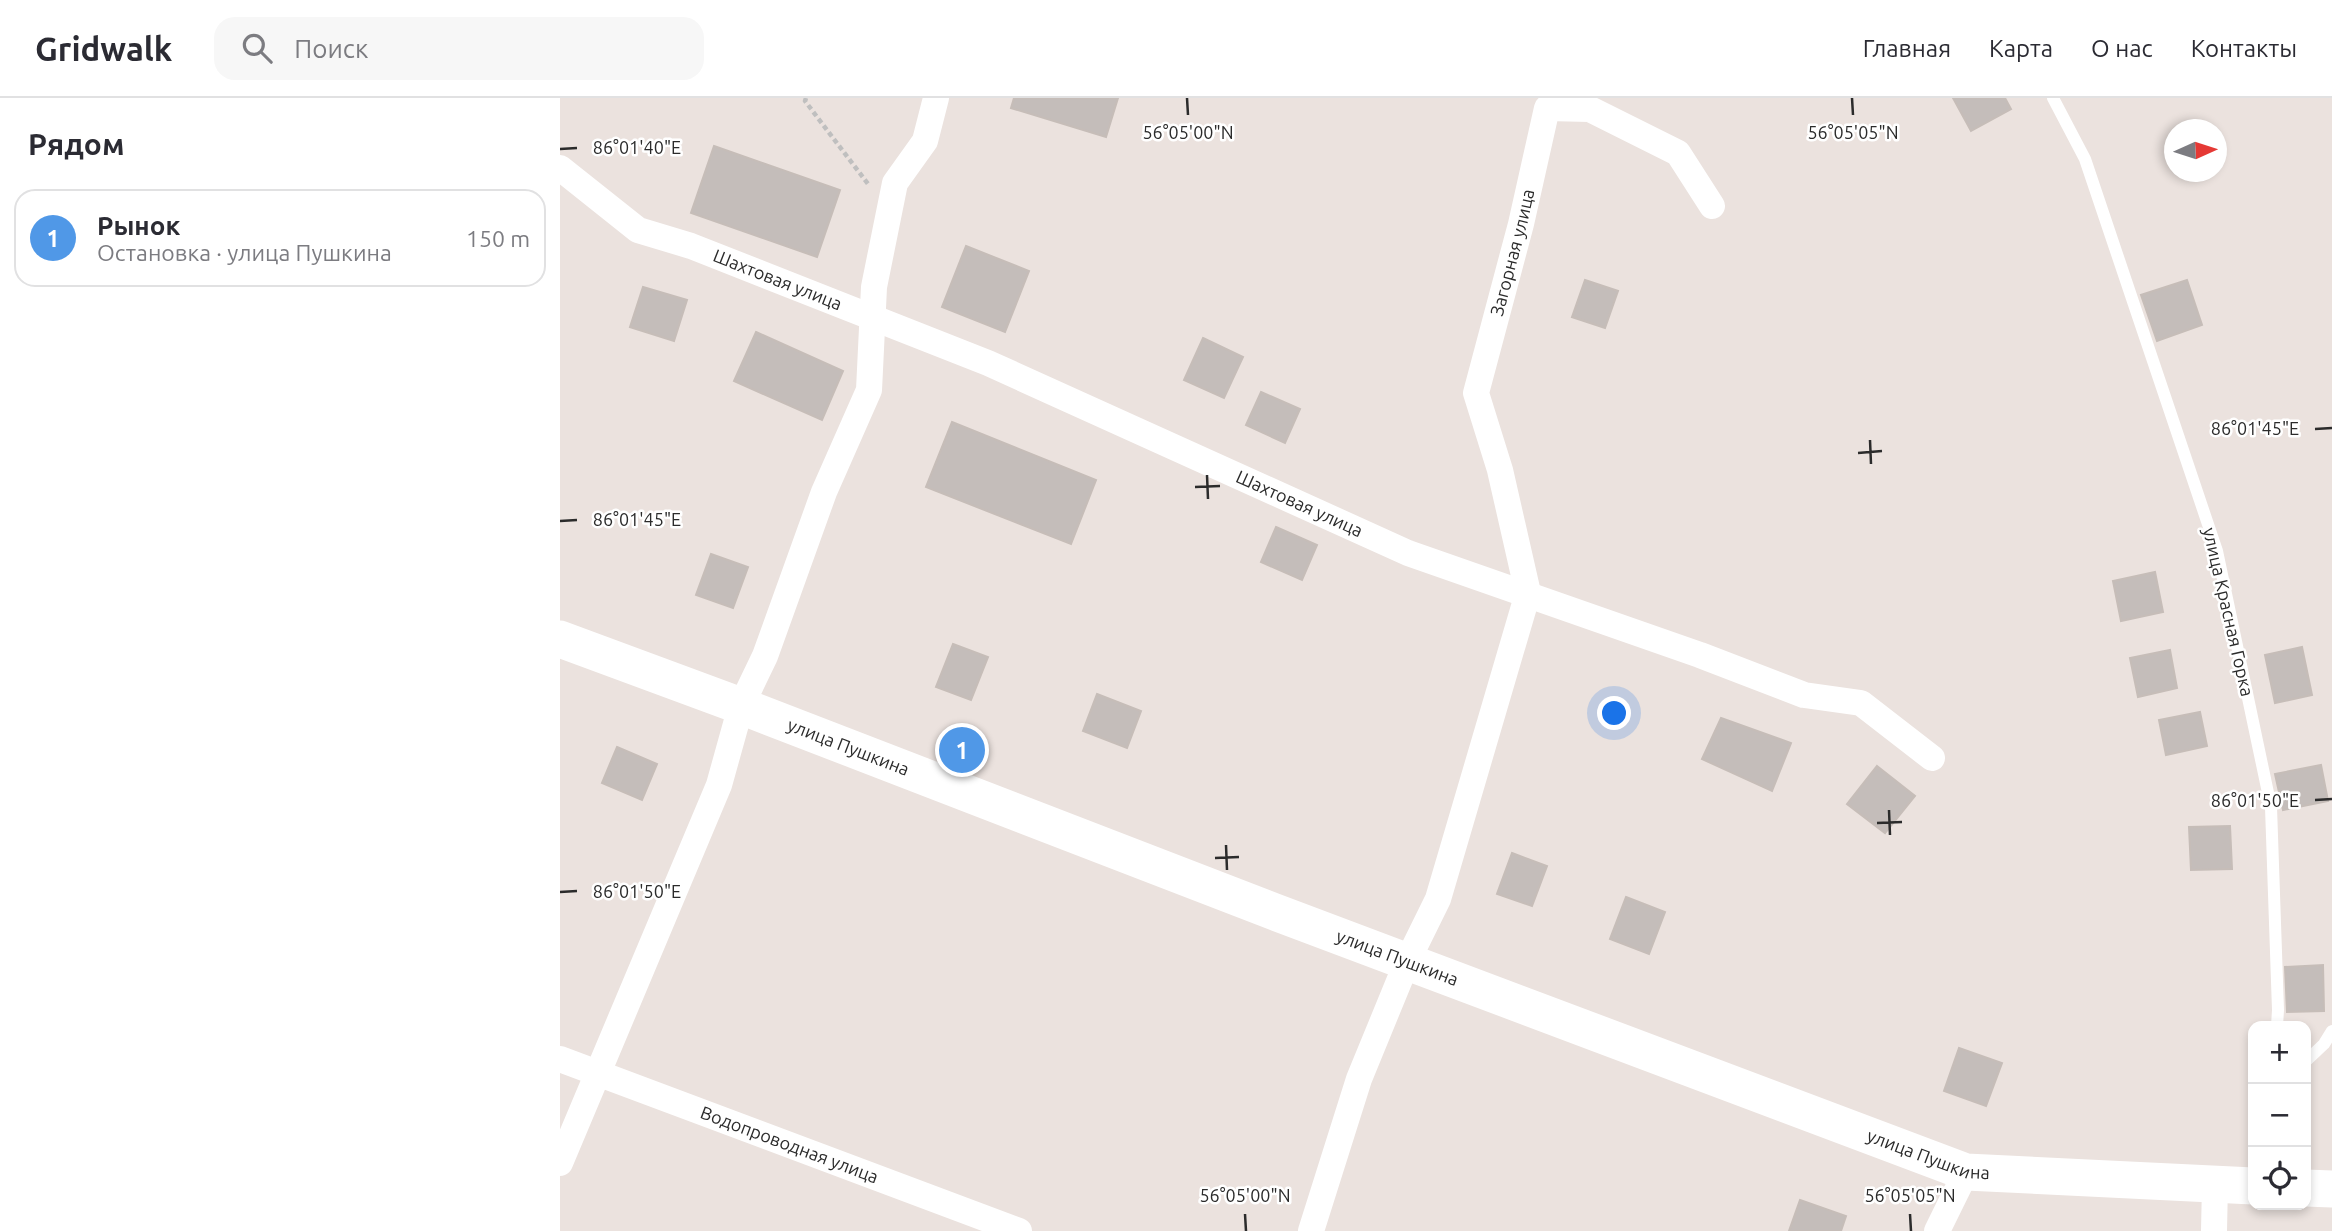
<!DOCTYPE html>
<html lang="ru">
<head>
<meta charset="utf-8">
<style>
  :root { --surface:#fff; --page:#f7f7f7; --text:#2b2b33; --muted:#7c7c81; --line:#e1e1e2; --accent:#5098e7 }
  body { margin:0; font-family:Ubuntu,sans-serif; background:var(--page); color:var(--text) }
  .controls { position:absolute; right:21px; bottom:21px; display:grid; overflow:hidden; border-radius:14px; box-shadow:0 4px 10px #0003 }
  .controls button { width:63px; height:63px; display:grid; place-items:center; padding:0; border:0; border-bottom:2px solid var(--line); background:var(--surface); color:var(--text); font:35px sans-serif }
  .compass { position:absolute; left:1604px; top:21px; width:63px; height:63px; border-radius:50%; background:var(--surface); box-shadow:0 4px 10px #0003; rotate:87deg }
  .you { position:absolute; left:1055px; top:616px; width:24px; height:24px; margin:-18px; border:5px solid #fff; border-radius:50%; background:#1a73e8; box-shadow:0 0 0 10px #1a73e833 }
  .badge { display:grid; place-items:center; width:46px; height:46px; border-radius:50%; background:var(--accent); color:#fff; font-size:23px; font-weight:700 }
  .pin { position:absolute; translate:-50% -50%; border:4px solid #fff; box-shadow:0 2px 7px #0006 }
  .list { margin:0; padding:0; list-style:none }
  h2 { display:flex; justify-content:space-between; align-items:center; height:91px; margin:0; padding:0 28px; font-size:30px }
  h2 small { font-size:23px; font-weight:400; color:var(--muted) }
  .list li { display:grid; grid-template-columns:46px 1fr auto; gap:21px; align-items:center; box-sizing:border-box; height:98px; margin:0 14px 14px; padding:0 14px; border:2px solid var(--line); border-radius:21px }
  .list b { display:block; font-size:26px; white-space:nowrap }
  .list p { margin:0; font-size:23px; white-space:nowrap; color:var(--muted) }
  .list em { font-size:23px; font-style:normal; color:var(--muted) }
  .icon { flex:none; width:38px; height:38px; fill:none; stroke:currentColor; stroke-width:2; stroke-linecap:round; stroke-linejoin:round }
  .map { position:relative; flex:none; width:1772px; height:1133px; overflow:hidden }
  header { display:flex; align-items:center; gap:42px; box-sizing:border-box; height:98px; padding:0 35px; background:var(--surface); border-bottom:2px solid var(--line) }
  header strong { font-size:33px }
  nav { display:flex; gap:38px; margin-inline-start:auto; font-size:24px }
  .search { width:490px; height:63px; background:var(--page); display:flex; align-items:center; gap:18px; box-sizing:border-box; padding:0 24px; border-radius:21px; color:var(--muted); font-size:26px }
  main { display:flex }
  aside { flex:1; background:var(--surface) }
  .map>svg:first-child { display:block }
  .building { fill:#c4bdba; stroke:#c6bdb8; stroke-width:2 }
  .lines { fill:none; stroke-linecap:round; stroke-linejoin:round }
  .path { stroke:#bfbfbf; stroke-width:4.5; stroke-dasharray:5 3.5; stroke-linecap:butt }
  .lane { stroke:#fff; stroke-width:12 }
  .street { stroke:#fff; stroke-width:26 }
  .secondary { stroke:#fff; stroke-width:37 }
  .ticks { fill:none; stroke:#2b2b2b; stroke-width:2.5 }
  .labels { text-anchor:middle; stroke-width:5; stroke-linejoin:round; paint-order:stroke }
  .street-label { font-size:18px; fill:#2b2b2b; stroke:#fff }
  .ticks-label { font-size:18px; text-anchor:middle; fill:#2b2b2b; stroke:#fff; stroke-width:5; stroke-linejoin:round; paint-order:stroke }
</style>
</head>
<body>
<header>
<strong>Gridwalk</strong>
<div class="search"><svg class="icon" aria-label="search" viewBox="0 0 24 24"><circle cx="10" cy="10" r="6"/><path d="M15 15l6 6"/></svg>Поиск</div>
<nav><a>Главная</a><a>Карта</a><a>О нас</a><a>Контакты</a></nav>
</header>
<main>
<aside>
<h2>Рядом<small></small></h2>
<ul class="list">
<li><span class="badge">1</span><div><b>Рынок</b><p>Остановка · улица Пушкина</p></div><em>150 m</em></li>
</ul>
</aside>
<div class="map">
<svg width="1772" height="1133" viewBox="0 0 1772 1133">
  <rect width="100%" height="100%" fill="#ebe2de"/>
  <path class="building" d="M454,0H558L546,39L451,10Z
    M1393,0H1445L1451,11L1411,33Z
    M154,48L280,92L257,159L131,115Z
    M406,148L469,173L445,234L382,209Z
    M1025,182L1058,193L1045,230L1012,219Z
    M1627,182L1642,227L1597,243L1581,197Z
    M83,189L127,202L114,243L70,229Z
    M196,234L283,273L262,322L174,283Z
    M643,240L683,259L664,300L624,282Z
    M701,294L740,311L725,345L686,327Z
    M392,324L536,382L511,446L366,389Z
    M716,429L757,447L742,482L701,464Z
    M151,456L188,469L173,510L136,497Z
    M1595,474L1603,514L1561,523L1553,483Z
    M393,546L428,559L411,602L376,589Z
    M1742,549L1752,597L1715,605L1705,557Z
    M1610,552L1617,590L1578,599L1570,560Z
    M537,596L581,613L567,650L523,633Z
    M1640,614L1647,648L1606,657L1599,622Z
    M1161,620L1231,645L1212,693L1142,661Z
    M57,649L97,666L82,702L42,685Z
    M1761,667L1768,703L1723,712L1715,676Z
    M1317,668L1355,698L1325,735L1287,706Z
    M1670,728L1672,771L1631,772L1629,729Z
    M952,755L987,768L972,808L937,796Z
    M1066,799L1105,814L1089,856L1050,841Z
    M1763,867L1764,913L1727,914L1725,869Z
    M1399,950L1442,965L1426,1008L1384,993Z
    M1240,1102L1286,1118L1281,1133H1229Z"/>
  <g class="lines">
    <path class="path" d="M246,0L245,3L308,86"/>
    <path class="lane" d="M1493,0L1525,61L1657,453L1711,709L1718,912L1717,928
      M1746,963L1764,946L1772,933"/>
    <g class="street">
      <path id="s1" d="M0,70L78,132L131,148L428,265L848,455L1140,557L1244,597L1301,605L1372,660"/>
      <path id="s2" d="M0,961L459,1133"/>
      <path d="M0,1065L159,687L181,608L205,558L264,394L309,292L314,189L335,85L365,43L376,0"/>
      <path id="s3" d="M751,1133L799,981L847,864L878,801L968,495L940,372L916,295L961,126L987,10L1030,11L1118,55L1152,108"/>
      <path d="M1377,1133L1406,1074"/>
      <path d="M1654,1133L1655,1086"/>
    </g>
    <g class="secondary">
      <path id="s4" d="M0,541L181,608L715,814L1406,1074L1693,1088"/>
      <path d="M1746,1090L1772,1091"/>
    </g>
  </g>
  <path class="ticks" d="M627,0L628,17M1292,0L1293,17M0,51L17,50M1755,331L1772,330M1310,342L1311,366M1298,355L1322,353M647,377L648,401M635,389L660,388M0,423L17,422M1755,702L1772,701M1329,712L1330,737M1317,725L1342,724M666,747L667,772M655,760L679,759M0,794L17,793M685,1116L686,1133M1350,1116L1351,1133"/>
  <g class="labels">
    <g class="street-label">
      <text dy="6" stroke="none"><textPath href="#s3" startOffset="1027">Загорная улица</textPath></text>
      <text dy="6" stroke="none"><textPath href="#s1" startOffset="248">Шахтовая улица</textPath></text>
      <text dy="6" stroke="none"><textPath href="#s1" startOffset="816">Шахтовая улица</textPath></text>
      <text transform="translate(1668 514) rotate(77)" y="6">улица Красная Горка</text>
      <text dy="6" stroke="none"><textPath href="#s4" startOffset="308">улица Пушкина</textPath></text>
      <text dy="6" stroke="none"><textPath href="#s4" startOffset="896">улица Пушкина</textPath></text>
      <text dy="6" stroke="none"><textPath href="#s2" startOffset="245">Водопроводная улица</textPath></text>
      <text dy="6" stroke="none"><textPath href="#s4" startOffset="1463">улица Пушкина</textPath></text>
    </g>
  </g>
  <g class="ticks-label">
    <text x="628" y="41">56°05'00"N</text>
    <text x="1293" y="41">56°05'05"N</text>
    <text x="77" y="56">86°01'40"E</text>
    <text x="1695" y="337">86°01'45"E</text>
    <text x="77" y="428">86°01'45"E</text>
    <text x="1695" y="709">86°01'50"E</text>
    <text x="77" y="800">86°01'50"E</text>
    <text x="685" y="1104">56°05'00"N</text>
    <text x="1350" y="1104">56°05'05"N</text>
  </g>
</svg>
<div class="controls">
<button>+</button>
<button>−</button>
<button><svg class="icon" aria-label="locate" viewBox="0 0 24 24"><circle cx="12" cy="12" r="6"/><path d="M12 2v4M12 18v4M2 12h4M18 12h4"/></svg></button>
</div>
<svg class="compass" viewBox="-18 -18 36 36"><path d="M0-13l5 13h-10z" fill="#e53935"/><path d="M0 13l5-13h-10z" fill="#7c7c81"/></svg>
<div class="you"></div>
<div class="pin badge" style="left:402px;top:652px">1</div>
</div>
</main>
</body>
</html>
